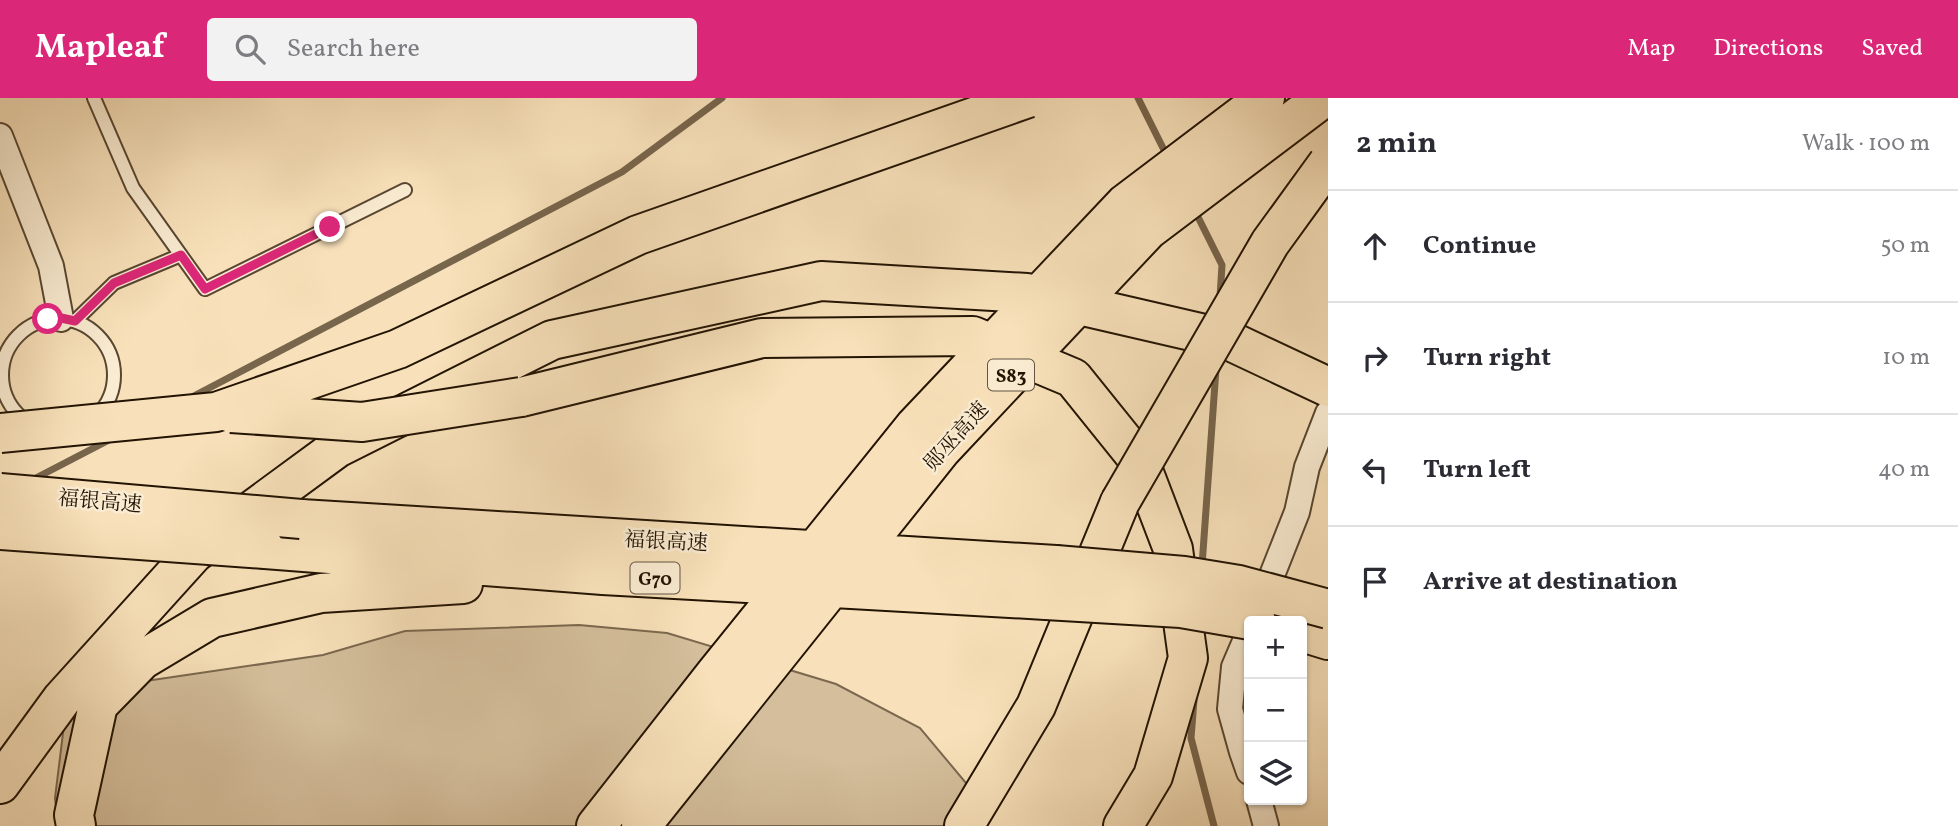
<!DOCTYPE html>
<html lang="en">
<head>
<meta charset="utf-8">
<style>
  :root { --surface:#fff; --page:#f2f2f3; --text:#2b2b33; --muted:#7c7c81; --line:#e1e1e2; --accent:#db2777 }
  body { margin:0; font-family:Vollkorn,"Noto Serif SC",serif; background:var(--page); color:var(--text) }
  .controls { position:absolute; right:21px; bottom:21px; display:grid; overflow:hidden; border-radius:7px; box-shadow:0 2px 5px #0004 }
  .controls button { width:63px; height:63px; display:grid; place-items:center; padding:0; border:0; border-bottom:2px solid var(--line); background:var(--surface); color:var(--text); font:35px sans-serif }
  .stop { position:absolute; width:21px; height:21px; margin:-16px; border:5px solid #db2777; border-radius:50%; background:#fff }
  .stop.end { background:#db2777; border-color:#fff; box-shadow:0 2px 7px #0008 }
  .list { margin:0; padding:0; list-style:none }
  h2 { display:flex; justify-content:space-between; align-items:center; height:91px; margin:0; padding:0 28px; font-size:30px }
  h2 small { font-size:23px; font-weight:400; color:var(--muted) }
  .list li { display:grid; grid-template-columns:46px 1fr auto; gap:21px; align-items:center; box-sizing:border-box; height:112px; padding:0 28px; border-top:2px solid var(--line) }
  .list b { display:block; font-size:26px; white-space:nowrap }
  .list em { font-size:23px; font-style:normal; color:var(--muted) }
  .icon { flex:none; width:38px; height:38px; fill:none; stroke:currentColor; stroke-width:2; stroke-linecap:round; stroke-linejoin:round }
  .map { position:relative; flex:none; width:1328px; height:728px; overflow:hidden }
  header { display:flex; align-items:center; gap:42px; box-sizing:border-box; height:98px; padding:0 35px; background:var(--accent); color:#fff }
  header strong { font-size:33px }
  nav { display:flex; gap:38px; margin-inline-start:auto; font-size:24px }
  .search { width:490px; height:63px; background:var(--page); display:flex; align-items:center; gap:18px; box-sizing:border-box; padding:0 24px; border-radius:7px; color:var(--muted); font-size:26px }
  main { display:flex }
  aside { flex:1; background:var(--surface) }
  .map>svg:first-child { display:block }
  .green { fill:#d4be9b; stroke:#7b684f; stroke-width:2 }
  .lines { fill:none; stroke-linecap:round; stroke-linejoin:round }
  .stream { stroke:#77654c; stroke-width:7 }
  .lane-casing { stroke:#584631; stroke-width:16 }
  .street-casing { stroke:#584631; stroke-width:28 }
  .highway-casing { stroke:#221303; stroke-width:42 }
  .lane { stroke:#faecd2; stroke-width:12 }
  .street { stroke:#faecd2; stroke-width:24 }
  .highway { stroke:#f8e1ba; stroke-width:38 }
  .highway-bridge-casing { stroke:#221303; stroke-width:42; stroke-linecap:butt }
  .highway-bridge { stroke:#f8e1ba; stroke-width:38 }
  .route { stroke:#db2777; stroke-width:9 }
  .labels { text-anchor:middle; stroke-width:5; stroke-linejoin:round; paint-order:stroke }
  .shield { fill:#faecd2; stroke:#635441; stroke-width:2 }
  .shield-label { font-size:19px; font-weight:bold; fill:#221303 }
  .street-label { font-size:21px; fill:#221303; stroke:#faecd2 }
</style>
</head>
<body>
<header>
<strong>Mapleaf</strong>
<div class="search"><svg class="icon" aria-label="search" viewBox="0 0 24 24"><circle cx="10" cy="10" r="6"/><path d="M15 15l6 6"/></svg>Search here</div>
<nav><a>Map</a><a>Directions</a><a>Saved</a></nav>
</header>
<main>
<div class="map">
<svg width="1328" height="728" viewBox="0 0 1328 728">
  <rect width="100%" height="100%" fill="#f8e1ba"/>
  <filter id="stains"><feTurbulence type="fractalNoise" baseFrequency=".00286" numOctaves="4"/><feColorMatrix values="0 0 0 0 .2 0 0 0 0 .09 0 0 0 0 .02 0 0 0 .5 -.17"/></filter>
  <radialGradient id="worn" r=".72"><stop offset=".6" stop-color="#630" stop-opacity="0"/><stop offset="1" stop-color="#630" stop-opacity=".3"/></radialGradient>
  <path class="green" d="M579,527L667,535L836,586L920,630L976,697L982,728H58L55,700L65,619L139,584L323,557L405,533Z"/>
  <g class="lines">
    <path class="stream" d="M1138,0L1167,58
      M1195,113L1222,167L1220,199
      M190,300L622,74L722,0
      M32,382L111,341
      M1202,468L1216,271
      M1194,602L1191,640L1214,728"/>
    <defs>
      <path id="lane" d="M94,0L133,90L205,191L405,92
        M2 277a56 56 0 1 1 112 0a56 56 0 1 1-112 0Z
        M75,223L114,185L181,157"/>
      <path id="street" d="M0,38L51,168L61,221
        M1261,505L1297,414L1307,369L1328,315
        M1249,534L1234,569L1230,611L1242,654L1249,674
        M1259,702L1266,728"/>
      <path id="highway" d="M521,299L762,240L973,238L1073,280L1139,362L1173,451L1188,560L1153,678L1123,728
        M301,421L1056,467
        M265,451L603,477L1046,502
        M1302,534L1328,542
        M0,686L62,601L194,455L337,350L552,242L821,183L1027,195L1226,241L1328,289
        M76,728L74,717L98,607L142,562L212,520L321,495L463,486
        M596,728L716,575L915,328L1125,106L1265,0
        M641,728L942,351L1148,132L1323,0
        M964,728L1036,608L1120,404"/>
    </defs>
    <use href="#lane" class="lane-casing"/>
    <use href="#street" class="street-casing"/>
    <use href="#highway" class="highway-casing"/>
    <use href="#lane" class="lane"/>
    <use href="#street" class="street"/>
    <use href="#highway" class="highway"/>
    <defs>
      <path id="highway-bridge" d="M231,315L362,324L521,299
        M0,335L216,314L398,251L638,137L1028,0
        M0,395L301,421
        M1120,404L1270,145L1328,65
        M0,432L265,451
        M1056,467L1184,478L1239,487L1328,511
        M1046,502L1181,510L1256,523"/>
    </defs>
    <use href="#highway-bridge" class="highway-bridge-casing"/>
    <use href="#highway-bridge" class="highway-bridge"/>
  </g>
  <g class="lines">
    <path class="route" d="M48,221L61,220L75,223L114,185L181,157L205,191L330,129"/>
  </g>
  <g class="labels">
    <g class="shield">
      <rect x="988" y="261.5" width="46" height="31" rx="5"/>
      <rect x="630.5" y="464.5" width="49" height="31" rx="5"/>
    </g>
    <g class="shield-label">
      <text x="1011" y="284">S83</text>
      <text x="655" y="487">G70</text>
    </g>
    <g class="street-label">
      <text transform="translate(956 338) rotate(-48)" y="7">郧巫高速</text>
      <text transform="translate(100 403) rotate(5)" y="7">福银高速</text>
      <text transform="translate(666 443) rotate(3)" y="7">福银高速</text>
    </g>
  </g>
  <rect width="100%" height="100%" filter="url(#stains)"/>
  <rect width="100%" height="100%" fill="url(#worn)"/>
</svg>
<div class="controls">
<button>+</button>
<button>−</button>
<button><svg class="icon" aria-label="layers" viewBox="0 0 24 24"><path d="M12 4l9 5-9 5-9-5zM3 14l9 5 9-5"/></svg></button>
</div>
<div class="stop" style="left:48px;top:221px"></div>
<div class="stop end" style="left:330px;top:129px"></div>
</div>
<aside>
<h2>2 min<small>Walk · 100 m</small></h2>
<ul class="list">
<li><svg class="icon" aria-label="ahead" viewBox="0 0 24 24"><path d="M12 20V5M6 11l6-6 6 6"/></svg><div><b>Continue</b></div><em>50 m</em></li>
<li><svg class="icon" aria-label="right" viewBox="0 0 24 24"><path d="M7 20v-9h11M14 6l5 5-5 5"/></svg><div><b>Turn right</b></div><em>10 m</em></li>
<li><svg class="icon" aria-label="left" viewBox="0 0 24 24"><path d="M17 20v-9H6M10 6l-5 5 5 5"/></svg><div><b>Turn left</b></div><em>40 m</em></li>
<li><svg class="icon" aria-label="arrive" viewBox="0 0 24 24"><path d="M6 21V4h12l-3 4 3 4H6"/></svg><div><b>Arrive at destination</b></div></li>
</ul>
</aside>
</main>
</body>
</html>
